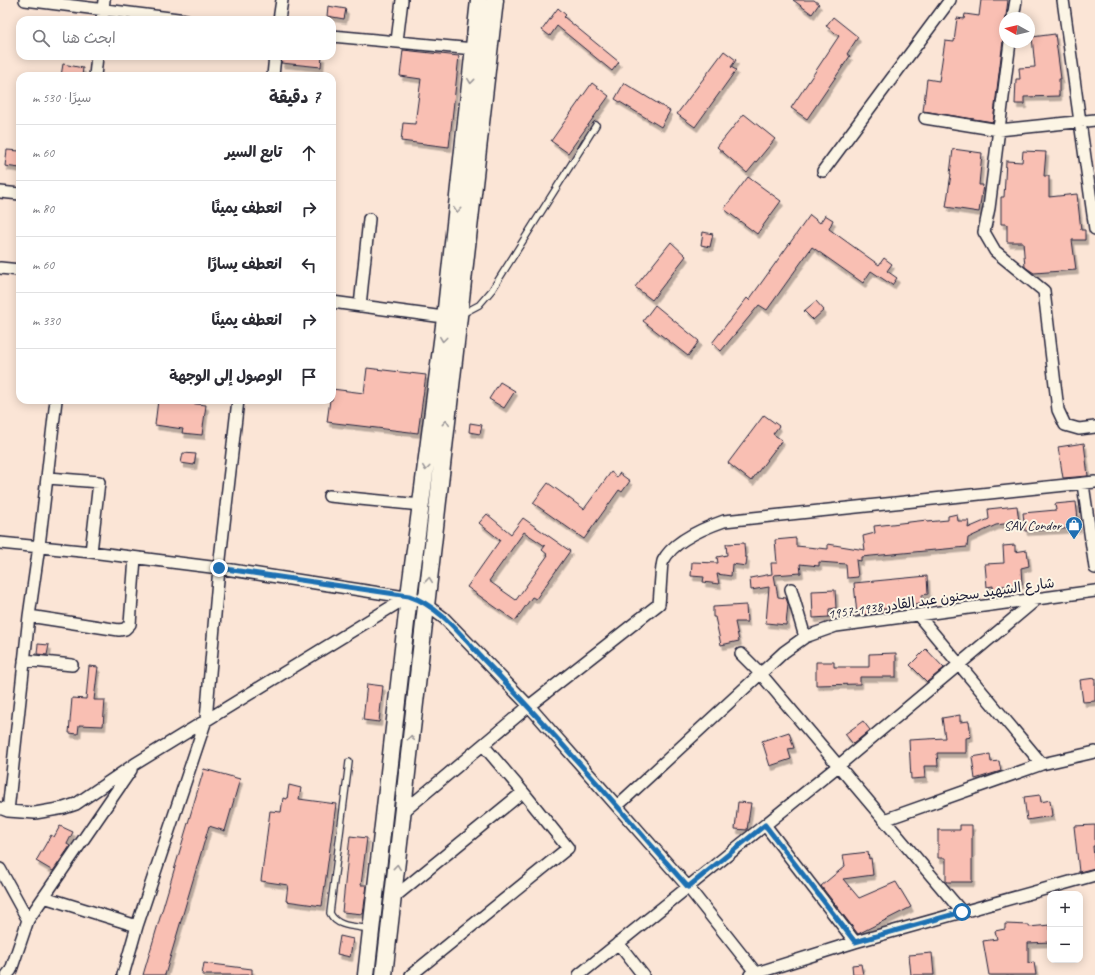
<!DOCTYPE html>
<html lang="ar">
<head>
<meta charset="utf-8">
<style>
  :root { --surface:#fff; --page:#f7f7f7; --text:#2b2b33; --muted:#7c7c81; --line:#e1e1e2 }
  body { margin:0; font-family:Caveat,"Playpen Sans Arabic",sans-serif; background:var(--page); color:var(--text); direction:rtl }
  .controls { position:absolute; right:12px; bottom:12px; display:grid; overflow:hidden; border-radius:8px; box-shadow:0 2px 10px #0003 }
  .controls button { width:36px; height:36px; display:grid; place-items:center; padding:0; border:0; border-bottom:1px solid var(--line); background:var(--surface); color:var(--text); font:20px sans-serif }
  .compass { position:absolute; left:999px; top:12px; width:36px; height:36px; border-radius:50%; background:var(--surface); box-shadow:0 2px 10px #0003; rotate:278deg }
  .stop { position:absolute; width:12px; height:12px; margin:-9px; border:3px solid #1f6fb2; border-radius:50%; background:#fff }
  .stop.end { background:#1f6fb2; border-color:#fff; box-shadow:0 1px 4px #0008 }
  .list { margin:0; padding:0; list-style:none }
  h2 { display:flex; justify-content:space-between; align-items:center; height:52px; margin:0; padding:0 16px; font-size:17px }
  h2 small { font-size:13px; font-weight:400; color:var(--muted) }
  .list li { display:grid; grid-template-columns:26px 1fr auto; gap:12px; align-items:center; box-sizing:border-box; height:56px; padding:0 16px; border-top:1px solid var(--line) }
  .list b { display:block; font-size:15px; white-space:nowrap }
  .list em { font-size:13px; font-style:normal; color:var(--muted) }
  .icon { flex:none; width:22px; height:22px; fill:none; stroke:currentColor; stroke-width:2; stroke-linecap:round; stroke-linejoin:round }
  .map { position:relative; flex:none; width:1095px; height:975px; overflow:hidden; direction:ltr }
  .search { position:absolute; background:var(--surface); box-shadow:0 2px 10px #0003; left:16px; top:16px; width:320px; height:44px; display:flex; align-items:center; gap:10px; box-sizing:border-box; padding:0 14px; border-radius:12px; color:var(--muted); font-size:15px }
  .panel { position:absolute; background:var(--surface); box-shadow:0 2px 10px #0003; left:16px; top:72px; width:320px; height:332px; border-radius:12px; direction:rtl }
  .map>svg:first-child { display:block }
  .building { fill:#f9bfb3; stroke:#22223b; fill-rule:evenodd; filter:url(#shadow) }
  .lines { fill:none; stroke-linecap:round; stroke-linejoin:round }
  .lane-casing { stroke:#22223b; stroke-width:8 }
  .street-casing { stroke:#22223b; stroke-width:14 }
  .secondary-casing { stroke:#22223b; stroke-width:19 }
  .lane { stroke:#fcf5e5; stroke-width:5.5 }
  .street { stroke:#fcf5e5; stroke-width:11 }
  .secondary { stroke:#fcf5e5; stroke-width:16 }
  .oneway { stroke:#9a9698 }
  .route { stroke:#1f6fb2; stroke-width:5 }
  .labels { text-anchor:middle; stroke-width:4; stroke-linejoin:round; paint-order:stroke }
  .poi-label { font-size:14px; fill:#22223b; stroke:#fcf5e5; text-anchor:end }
  .street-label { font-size:14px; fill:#22223b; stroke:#fcf5e5 }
</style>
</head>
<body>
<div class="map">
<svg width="1095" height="975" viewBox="0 0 1095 975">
  <defs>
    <filter id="shadow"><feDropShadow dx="2.5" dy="4.5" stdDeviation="0" flood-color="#0004"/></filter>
  </defs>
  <rect width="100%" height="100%" fill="#fbe5d6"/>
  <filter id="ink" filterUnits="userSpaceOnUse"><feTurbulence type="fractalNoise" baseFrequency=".025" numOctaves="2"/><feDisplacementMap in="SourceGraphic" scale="8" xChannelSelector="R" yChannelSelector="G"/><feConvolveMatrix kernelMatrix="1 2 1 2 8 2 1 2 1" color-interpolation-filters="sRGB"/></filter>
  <g filter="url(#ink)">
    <path class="building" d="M793,0H814L819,4L812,14Z
      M981,0H1008L993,122L923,111L927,79L939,81L945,41L954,42L957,18L964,19L965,14L979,16Z
      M328,6L346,9L344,19L327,16Z
      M558,8L566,15L564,17L619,62L612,71L557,26L550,36L542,30Z
      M833,17L858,37L847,54L850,56L807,119L791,108L839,36L826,26Z
      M1055,34L1061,79H1059V96L1024,97V104H1015L1016,79H1020L1019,68L1035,67L1032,37Z
      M403,50L459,56L449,147L401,141L403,123L415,124L421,79L400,76Z
      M724,51L736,60L731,67L736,70L695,127L677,114Z
      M282,56H322L321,67L281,63Z
      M63,64L83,68L82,76H61Z
      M592,83L609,96L568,153L551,141Z
      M624,83L670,111L661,127L615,99Z
      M744,114L775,139L747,173L717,147Z
      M953,149L982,153L979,185H983L979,212L946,207L951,174H950Z
      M7,150L20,151V168L5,166Z
      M1023,151L1046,152L1044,176H1049V197L1077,194L1081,230H1085V240H1072L1076,270L1034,273L1025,267L1023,242H1007V224H1001V197H1004L1006,161L1022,162Z
      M748,177L781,201L757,234L724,209Z
      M810,215L820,223L825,215L833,220L829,229L879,265L884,258L892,264L887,271L897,278L892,285L871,271L863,283L812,247L767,310L759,305L721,351L712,343L747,298L749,300Z
      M703,232L713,234L710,247L701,245Z
      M671,242L686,256L652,300L635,287Z
      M816,301L824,310L813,320L804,311Z
      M655,305L699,341L688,356L643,321Z
      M367,368L426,375L418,433L327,422L330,400H332V389L364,393Z
      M500,382L515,391L504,408L489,399Z
      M158,400H179V402L206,405L202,435L182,433L183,429L155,425Z
      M764,415L779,426L773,434L782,440L751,481L728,463Z
      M470,423L482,425L480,434L469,432Z
      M1084,443L1088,476L1063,478L1058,447Z
      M183,453L196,454L194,465L181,463Z
      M611,472L617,477L619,473L630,481L622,492L619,490L584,539L533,503L548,483L584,509Z
      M1076,502L1079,528L1025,531L1023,513L1056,510L1055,504Z
      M1017,506L1019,522L996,525L968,538L967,547L861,557V561L856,560L858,577L847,578L846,564L819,562V566L800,564L801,573L774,575L778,597L786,598L788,604L786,625L766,623L769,587L751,590L750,578L772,574L771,563H777L775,540L796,538V546L828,549V544L865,550L863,536L875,533L874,526L927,520V522L948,520V516L957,514L958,521H969L968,528L989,519L988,509Z
      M487,514L511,534L523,518L570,551L536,599L532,597L515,621L467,587L500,540L479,523ZM524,532L545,546L542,550L548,555L516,600L489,581Z
      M744,543L745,557H747L746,566L732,564L731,576L717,574L719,584L703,582L704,577L691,576L692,562L718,563L717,557L727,555L726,544Z
      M1015,545V552L1027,550L1029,566L1021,568L1022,584L1002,586L1003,596L994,598L993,586L987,587L985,564L1004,563L1003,546Z
      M927,576L928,594L922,595V604L892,606V609H883V613L857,615L854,583Z
      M835,590L836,608L829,609V617L813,618L812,591Z
      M746,605L747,622H735L739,641L721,645L715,617H713V607Z
      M38,644L49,645L47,655L37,654Z
      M926,649L944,668L927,682L910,665Z
      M896,653V677H860V684L816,685V662H834V667H869V654Z
      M89,666L98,667L94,700H105L103,726L79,725L78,734L69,733L72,698L86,699Z
      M1095,678V701L1083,702L1080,680Z
      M367,684L383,686L379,722L363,720Z
      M960,715V722L969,721L971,737L966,738V753H937L938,766H924L925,778L911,779L909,740L945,738L942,718Z
      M863,721L870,730L853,744L845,734Z
      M789,732L794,748L788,749L791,759L770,766L762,741Z
      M990,754L991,762L999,761L1001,771L975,779L972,757Z
      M204,769L240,779L225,831L209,826L165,975H143Z
      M289,785L301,788L299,799L336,804L322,906L286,901L288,885L261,881L270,811L281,812L283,798L287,799Z
      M1040,795L1041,802L1050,800L1052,816L1027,820L1024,797Z
      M738,802L751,803L747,830L735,829Z
      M960,825H972V882H946V858H938V830H960Z
      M1095,825V846H1093L1095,868L1079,872L1074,826Z
      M60,826L73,832L67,844L70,846L53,871L36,861L51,835L54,837Z
      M350,836L367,838L361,885H367L363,914L342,912Z
      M868,852L869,859L871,858L873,875L843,879L859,898L896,882L911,907L858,934L821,886L845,866L843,855Z
      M1005,924L1029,925V927L1050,925V942L1028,943V963L1034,962L1036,975H989L983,941L997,939L995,931L1005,929Z
      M340,936L353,939L350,957L337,954Z
      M932,953L934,975H911L909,955Z
      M204,963L252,969V975H202Z
      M861,964L863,975H853L852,965Z"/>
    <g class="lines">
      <defs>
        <path id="lane" d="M462,314L479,305L492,290L596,125
          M349,762L330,913C337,928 356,926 371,929"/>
        <path id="street" d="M25,0L186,20
          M1063,0L1095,229
          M1013,18L1016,0
          M102,20L104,0
          M279,20L282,0
          M332,36L474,49
          M397,41L402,0
          M1010,42L989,208L984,232L995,251L1044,291L1058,410L1065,425L1079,429L1095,427
          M95,76L97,56
          M273,76L275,56
          M925,118L999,130L1095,120
          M823,171L950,0
          M0,192L20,194
          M0,268L20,270
          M332,302L451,318
          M360,306L369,219
          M48,478L99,482L91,552
          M1083,484L1095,568
          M329,496L421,505
          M0,543L91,552L219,568L418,599L444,618L529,706L688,887L756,973
          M791,589L805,637
          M918,615L1042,764
          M29,616L119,630L125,629L130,624L135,558
          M741,654L760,673L962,912
          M24,660L72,665
          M483,745L523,792
          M617,806L784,652L805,637L836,626L1095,591
          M0,808L8,811L35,813L64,808L76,804L135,764L409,596
          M8,811L29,616L39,546L56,400
          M403,812L529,706L659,604C660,597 661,564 663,561C673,541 704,528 724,521L1095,482
          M884,820L1042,764L1095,752
          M765,825L855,942
          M0,869L28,920
          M44,897L137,926
          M393,898L523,792L568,848L411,975
          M618,943L643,975
          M7,975L11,970L28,920L131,770
          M123,975L137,926L206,720L219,568L238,400
          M579,975L838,766L1037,599
          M750,975L855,942L1095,875"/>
        <path id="secondary" d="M366,975L409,596L445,318L479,0
          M384,975L495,0"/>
      </defs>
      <use href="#lane" class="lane-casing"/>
      <use href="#street" class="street-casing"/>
      <use href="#secondary" class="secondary-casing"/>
      <use href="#lane" class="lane"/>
      <use href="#street" class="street"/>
      <use href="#secondary" class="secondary"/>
    </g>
    <defs><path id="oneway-chevron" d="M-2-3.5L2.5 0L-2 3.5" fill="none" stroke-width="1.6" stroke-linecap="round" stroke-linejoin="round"/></defs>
    <g class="oneway">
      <use href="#oneway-chevron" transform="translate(471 81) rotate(96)"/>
      <use href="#oneway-chevron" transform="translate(457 210) rotate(96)"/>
      <use href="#oneway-chevron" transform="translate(443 339) rotate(97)"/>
      <use href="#oneway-chevron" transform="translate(446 423) rotate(-84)"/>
      <use href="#oneway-chevron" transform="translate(426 468) rotate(97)"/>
      <use href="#oneway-chevron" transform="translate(429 580) rotate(-84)"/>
      <use href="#oneway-chevron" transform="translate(411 738) rotate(-84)"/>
      <use href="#oneway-chevron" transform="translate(397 867) rotate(-84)"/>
    </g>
  </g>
  <g class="lines" filter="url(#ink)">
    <path class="route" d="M219,568L409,596C440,606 463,638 485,661C555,733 621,811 688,887L765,825L855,942L962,912"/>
  </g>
  <defs>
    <symbol id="shop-pin" viewBox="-11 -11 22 30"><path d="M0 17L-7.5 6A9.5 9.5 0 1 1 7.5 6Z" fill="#1f6fb2" stroke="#fcf5e5"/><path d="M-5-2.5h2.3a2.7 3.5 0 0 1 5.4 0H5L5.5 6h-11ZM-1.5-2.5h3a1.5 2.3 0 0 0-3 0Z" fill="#fff"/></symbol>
  </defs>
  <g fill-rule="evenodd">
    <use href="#shop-pin" x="1064" y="515" width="20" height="27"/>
  </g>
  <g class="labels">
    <g class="poi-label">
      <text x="1061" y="530">SAV Condor</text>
    </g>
    <g class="street-label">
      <text transform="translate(941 598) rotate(-8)" y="5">شارع الشهيد سحنون عبد القادر 1938-1957</text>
    </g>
  </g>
</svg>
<div class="controls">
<button>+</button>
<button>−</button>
</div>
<svg class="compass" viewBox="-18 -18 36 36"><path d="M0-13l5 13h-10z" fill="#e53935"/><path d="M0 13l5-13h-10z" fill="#7c7c81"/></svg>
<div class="stop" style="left:962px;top:912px"></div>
<div class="stop end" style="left:219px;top:568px"></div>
<div class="search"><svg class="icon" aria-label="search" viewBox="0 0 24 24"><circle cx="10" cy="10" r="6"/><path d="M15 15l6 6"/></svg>ابحث هنا</div>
<section class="panel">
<h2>7 دقيقة<small>سيرًا · 530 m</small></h2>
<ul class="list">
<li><svg class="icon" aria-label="ahead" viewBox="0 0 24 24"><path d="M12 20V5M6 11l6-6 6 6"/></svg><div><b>تابع السير</b></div><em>60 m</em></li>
<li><svg class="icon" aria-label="right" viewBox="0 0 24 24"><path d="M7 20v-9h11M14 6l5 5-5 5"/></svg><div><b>انعطف يمينًا</b></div><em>80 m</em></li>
<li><svg class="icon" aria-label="left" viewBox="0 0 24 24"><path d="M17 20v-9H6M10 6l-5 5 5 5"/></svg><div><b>انعطف يسارًا</b></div><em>60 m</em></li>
<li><svg class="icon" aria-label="right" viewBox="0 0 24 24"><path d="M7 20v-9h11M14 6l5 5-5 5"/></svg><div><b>انعطف يمينًا</b></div><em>330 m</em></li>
<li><svg class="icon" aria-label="arrive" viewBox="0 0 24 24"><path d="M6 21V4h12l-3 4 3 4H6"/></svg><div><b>الوصول إلى الوجهة</b></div></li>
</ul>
</section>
</div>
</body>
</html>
